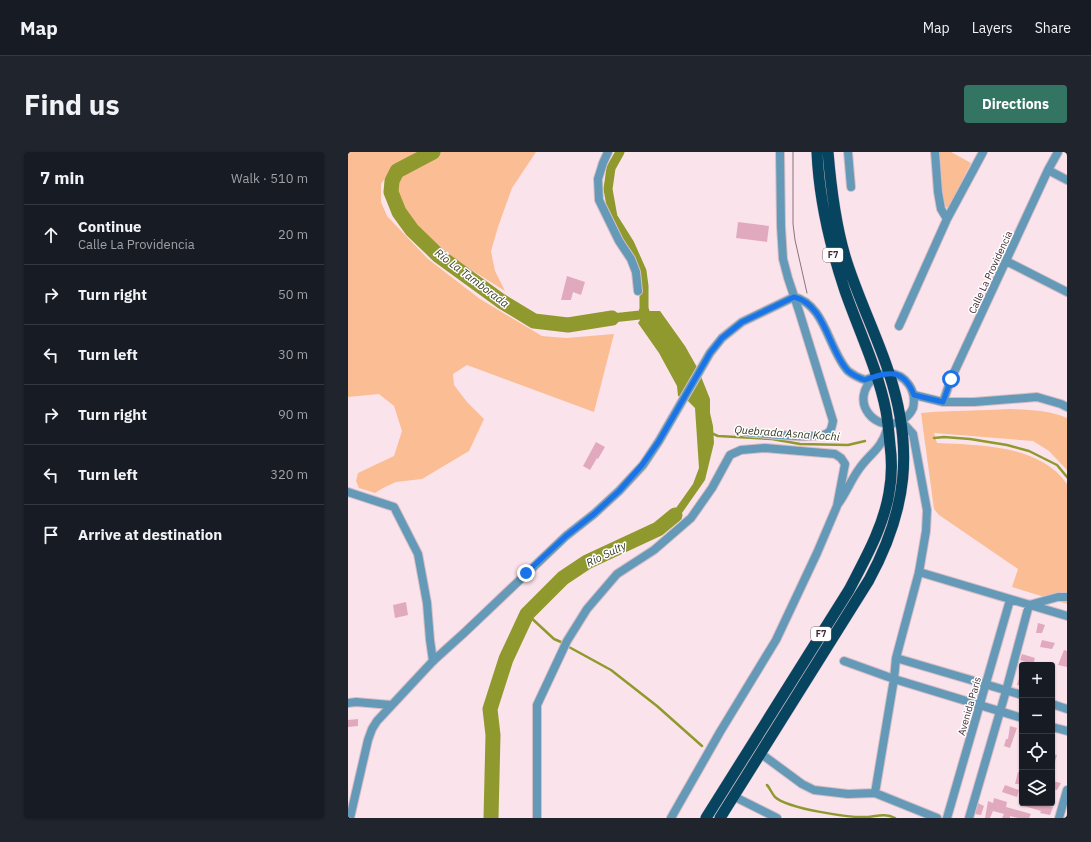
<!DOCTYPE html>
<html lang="en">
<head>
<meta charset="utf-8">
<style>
  :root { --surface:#171b24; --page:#20242c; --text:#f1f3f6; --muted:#9ea1a6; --line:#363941; --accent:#337463 }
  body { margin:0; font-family:"IBM Plex Sans",sans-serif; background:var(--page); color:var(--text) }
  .controls { position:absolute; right:12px; bottom:12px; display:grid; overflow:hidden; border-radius:4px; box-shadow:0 1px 3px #0004 }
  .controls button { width:36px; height:36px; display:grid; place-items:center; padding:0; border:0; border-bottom:1px solid var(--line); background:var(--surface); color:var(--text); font:20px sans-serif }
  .stop { position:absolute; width:12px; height:12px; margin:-9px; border:3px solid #1a73e8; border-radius:50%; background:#fff }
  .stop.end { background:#1a73e8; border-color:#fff; box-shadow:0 1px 4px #0008 }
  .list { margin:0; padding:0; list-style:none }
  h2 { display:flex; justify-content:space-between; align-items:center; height:52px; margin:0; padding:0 16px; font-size:17px }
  h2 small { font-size:13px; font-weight:400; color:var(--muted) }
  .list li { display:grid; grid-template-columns:26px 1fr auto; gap:12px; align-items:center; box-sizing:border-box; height:60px; padding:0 16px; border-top:1px solid var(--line) }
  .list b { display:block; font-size:15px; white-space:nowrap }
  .list p { margin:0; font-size:13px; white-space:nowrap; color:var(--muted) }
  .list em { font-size:13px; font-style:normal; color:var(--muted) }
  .icon { flex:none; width:22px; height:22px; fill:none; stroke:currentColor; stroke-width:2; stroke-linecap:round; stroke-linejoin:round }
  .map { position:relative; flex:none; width:719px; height:666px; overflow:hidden; border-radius:4px }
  header { display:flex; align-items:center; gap:24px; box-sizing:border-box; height:56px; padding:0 20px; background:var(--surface); border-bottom:1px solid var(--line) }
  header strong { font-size:19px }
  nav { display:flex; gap:22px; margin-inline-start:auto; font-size:14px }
  .intro { display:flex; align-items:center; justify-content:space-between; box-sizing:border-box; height:96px; padding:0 24px }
  h1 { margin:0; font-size:28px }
  .button { padding:10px 18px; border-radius:4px; background:var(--accent); color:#fff; font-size:14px; font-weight:700 }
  main { display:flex; gap:24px; padding:0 24px }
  aside { flex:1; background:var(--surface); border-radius:4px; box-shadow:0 1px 3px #0004 }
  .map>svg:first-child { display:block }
  .green { fill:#fbbd94 }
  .water { fill:#90992d }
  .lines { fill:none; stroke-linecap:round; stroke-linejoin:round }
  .stream { stroke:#90992d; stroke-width:2.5 }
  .canal { stroke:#90992d; stroke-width:9 }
  .river { stroke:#90992d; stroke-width:15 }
  .building { fill:#e1a9be }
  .minor-casing { stroke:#d6bec6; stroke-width:10 }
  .tertiary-casing { stroke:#d6bec6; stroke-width:10 }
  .trunk-casing { stroke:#d6bec6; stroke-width:12 }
  .minor { stroke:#649ab8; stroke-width:8 }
  .tertiary { stroke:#649ab8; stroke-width:8 }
  .trunk { stroke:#064460; stroke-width:11 }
  .tram { stroke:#8a737c; stroke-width:1 }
  .route { stroke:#1a73e8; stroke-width:5 }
  .labels { text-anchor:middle; stroke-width:3; stroke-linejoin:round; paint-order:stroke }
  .shield { fill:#fff; stroke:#796a70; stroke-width:1 }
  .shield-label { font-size:9px; font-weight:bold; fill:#402a33 }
  .street-label { font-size:10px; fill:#402a33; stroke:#fff }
  .water-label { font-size:11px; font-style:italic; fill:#33351e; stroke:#fff }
</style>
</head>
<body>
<header>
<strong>Map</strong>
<nav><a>Map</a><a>Layers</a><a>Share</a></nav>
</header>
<div class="intro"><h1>Find us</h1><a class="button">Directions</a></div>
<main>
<aside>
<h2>7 min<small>Walk · 510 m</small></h2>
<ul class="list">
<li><svg class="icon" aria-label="ahead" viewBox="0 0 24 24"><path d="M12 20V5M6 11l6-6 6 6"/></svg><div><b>Continue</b><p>Calle La Providencia</p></div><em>20 m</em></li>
<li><svg class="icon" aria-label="right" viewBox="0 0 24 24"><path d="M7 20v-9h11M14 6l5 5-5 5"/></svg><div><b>Turn right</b></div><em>50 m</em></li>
<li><svg class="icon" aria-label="left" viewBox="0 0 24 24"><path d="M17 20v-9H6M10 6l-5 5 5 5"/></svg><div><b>Turn left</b></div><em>30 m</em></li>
<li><svg class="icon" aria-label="right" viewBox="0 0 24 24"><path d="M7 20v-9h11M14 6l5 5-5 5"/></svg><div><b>Turn right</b></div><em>90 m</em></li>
<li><svg class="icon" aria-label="left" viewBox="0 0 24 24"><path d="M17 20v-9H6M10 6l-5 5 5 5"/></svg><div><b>Turn left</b></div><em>320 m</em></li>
<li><svg class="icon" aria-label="arrive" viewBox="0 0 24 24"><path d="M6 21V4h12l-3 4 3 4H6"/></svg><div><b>Arrive at destination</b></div></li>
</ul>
</aside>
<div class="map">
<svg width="719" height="666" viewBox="0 0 719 666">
  <rect width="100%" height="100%" fill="#fbe3eb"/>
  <path class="green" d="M0,0H69L59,6L42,19L33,32V50L39,64L80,107L132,147L194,184L218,186L266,182L246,260L119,213L105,222L106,233L119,250L136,267L121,299L74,327L48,330L35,336L27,341L11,336L8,329L10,321L46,304L54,279L46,254L31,242L0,245Z
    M91,0H188L164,36L150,75L143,99L147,119L157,139L106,107L69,73L54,52L49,38L51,25C64,14 78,11 91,0Z
    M591,0H603L623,11L600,57L596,53L594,43Z
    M663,257C683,258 701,258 719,266V318L701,299L685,289L586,281L589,291C632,293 692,293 719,332V452L664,435L670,417L591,363L586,357L573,261C603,258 633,259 663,257Z"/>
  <path class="water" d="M298,155L300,159H312L337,194L350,217L362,247V261L365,274L366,291L357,328L334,361L314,380L308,370L328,356L345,332L351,316L347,256L337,246L330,244L329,234L311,201L290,171L292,168L291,157Z"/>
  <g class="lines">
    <path class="stream" d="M363,281L370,284L424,287L452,292L500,293L517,289
      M586,286L596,285L622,287L659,293L681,299L709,313L719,325
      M179,462L206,487L213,490
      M221,495L263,518L309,554L354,594
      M419,633C422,636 424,642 427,645C440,657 503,666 520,665C529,664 538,661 547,666"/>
    <path class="canal" d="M272,0L263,16L260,37L265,65L282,92L294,119L296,134V156L298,163
      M264,166L292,163"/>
    <path class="river" d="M85,0L49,19L44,29L43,40L51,60L64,78L91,104L153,149L186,169L220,173L264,166
      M143,666L145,583L142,557L158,507L179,462L215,426L239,410L310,377L327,363"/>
  </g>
  <path class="building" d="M390,70L421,74L419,90L388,86Z
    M219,124L237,130L233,143L225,140L223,148H213Z
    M248,290L257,295L250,307L249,306L242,318L235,314Z
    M58,450L60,463L47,466L45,453Z
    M690,471L697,473L694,481H688Z
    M694,488L707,491L704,497L692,495Z
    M716,498L719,499V515L710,513Z
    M674,502L687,506L685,513H680V511L672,508Z
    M674,516V533H669Z
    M10,567V574L0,575V568Z
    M662,574L669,576L662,596L656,594L658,587H660Z
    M704,602L709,603L704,619Z
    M670,620L674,621V627L672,632H667Z
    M704,629L713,631L709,638L704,637Z
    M657,633L671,638L669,645L654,640Z
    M646,646L659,650L658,655L683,662L681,666H670L662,664V666H654L656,662L645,659L642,666H637L640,649L645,651Z
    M630,651L636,654L633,663L627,662Z
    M677,651H689L705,655L702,663L692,661L693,659L676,654Z"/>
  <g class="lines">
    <defs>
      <path id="minor" d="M260,0L255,11L250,27L251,48L271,89L283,107L288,120L290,139
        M500,0L503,35
        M587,0L590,40L593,57L599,67
        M700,18L719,28
        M658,109L719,140
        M551,174L599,67L635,0
        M566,243L595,250H626L689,245L713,252L719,255
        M595,250L603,227L700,18L710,0
        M398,280C413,281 472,289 481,280C484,277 484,273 485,269L451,159L440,126L435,107L433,74L432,0
        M0,340L46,355L70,402L79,451L82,488L85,509
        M490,352C498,341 503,328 511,317C522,301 533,298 539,277
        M571,420L719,464
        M496,509L546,527L527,641
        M0,551L8,550L43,553
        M412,601L454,632L466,638L500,642L527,641L589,666
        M189,666V553L219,489L239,457L269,422L306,398L343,366L364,336L382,303L393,298L417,296L487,302L493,306L497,312L489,354L469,401L428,488L372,580L323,666
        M599,666L662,448
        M621,666L658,539L681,453L710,445H719
        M711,666L719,638"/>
      <path id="tertiary" d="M553,269L565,282L579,358L578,379L571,420L548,506L546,527L674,566
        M548,506L674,543
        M704,552L719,557
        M704,575L719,579
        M385,644L429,666
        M2,666L20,588L24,577L29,569L85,509L116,481L218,384L246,362L271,339L295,313L311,289L362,201L374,186L394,170L446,145C477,152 481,199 500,219C505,223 511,226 517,228C524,226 532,221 540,221C558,222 569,239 565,256C563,261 560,264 556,267C530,285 497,249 528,224"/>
      <path id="trunk" d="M358,666L501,438C517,407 535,376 541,341C544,325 544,308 542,293C541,282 540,270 538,259C530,218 511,179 497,139C482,94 471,48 469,0
        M372,666L521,428C559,358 566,297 541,221C528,181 509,144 497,104C487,70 483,36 480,0"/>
    </defs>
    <use href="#minor" class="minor-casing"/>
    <use href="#tertiary" class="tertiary-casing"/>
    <use href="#trunk" class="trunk-casing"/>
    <use href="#minor" class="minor"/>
    <use href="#tertiary" class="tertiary"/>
    <use href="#trunk" class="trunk"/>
    <path class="tram" d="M445,0V72L447,88L459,141"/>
  </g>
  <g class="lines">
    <path class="route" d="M178,421L218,384L246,362L271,339L294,313L311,289L362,201L374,186L394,170L446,145C478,153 480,198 500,219C505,223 511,226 517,228C539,220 555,215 566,243L595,250L603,227"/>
  </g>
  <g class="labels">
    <g class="shield">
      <rect x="475" y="96" width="20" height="14" rx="3"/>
      <rect x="463" y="475" width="20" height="14" rx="3"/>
    </g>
    <g class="shield-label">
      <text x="485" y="106">F7</text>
      <text x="473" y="485">F7</text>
    </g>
    <g class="street-label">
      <text transform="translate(642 120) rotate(-65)" y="4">Calle La Providencia</text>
      <text transform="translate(621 554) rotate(-74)" y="4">Avenida París</text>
    </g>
    <g class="water-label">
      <text transform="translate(124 126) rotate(37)" y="4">Río La Tamborada</text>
      <text transform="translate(439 281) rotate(4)" y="4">Quebrada Asna Kochi</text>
      <text transform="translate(258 402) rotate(-26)" y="4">Río Sulty</text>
    </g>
  </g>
</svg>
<div class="controls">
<button>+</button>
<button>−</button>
<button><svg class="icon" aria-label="locate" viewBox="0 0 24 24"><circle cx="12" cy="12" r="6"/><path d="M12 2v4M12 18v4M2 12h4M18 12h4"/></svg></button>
<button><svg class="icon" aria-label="layers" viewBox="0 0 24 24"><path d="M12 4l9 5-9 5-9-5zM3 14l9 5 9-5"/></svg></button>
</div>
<div class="stop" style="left:603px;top:227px"></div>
<div class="stop end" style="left:178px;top:421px"></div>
</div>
</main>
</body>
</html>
